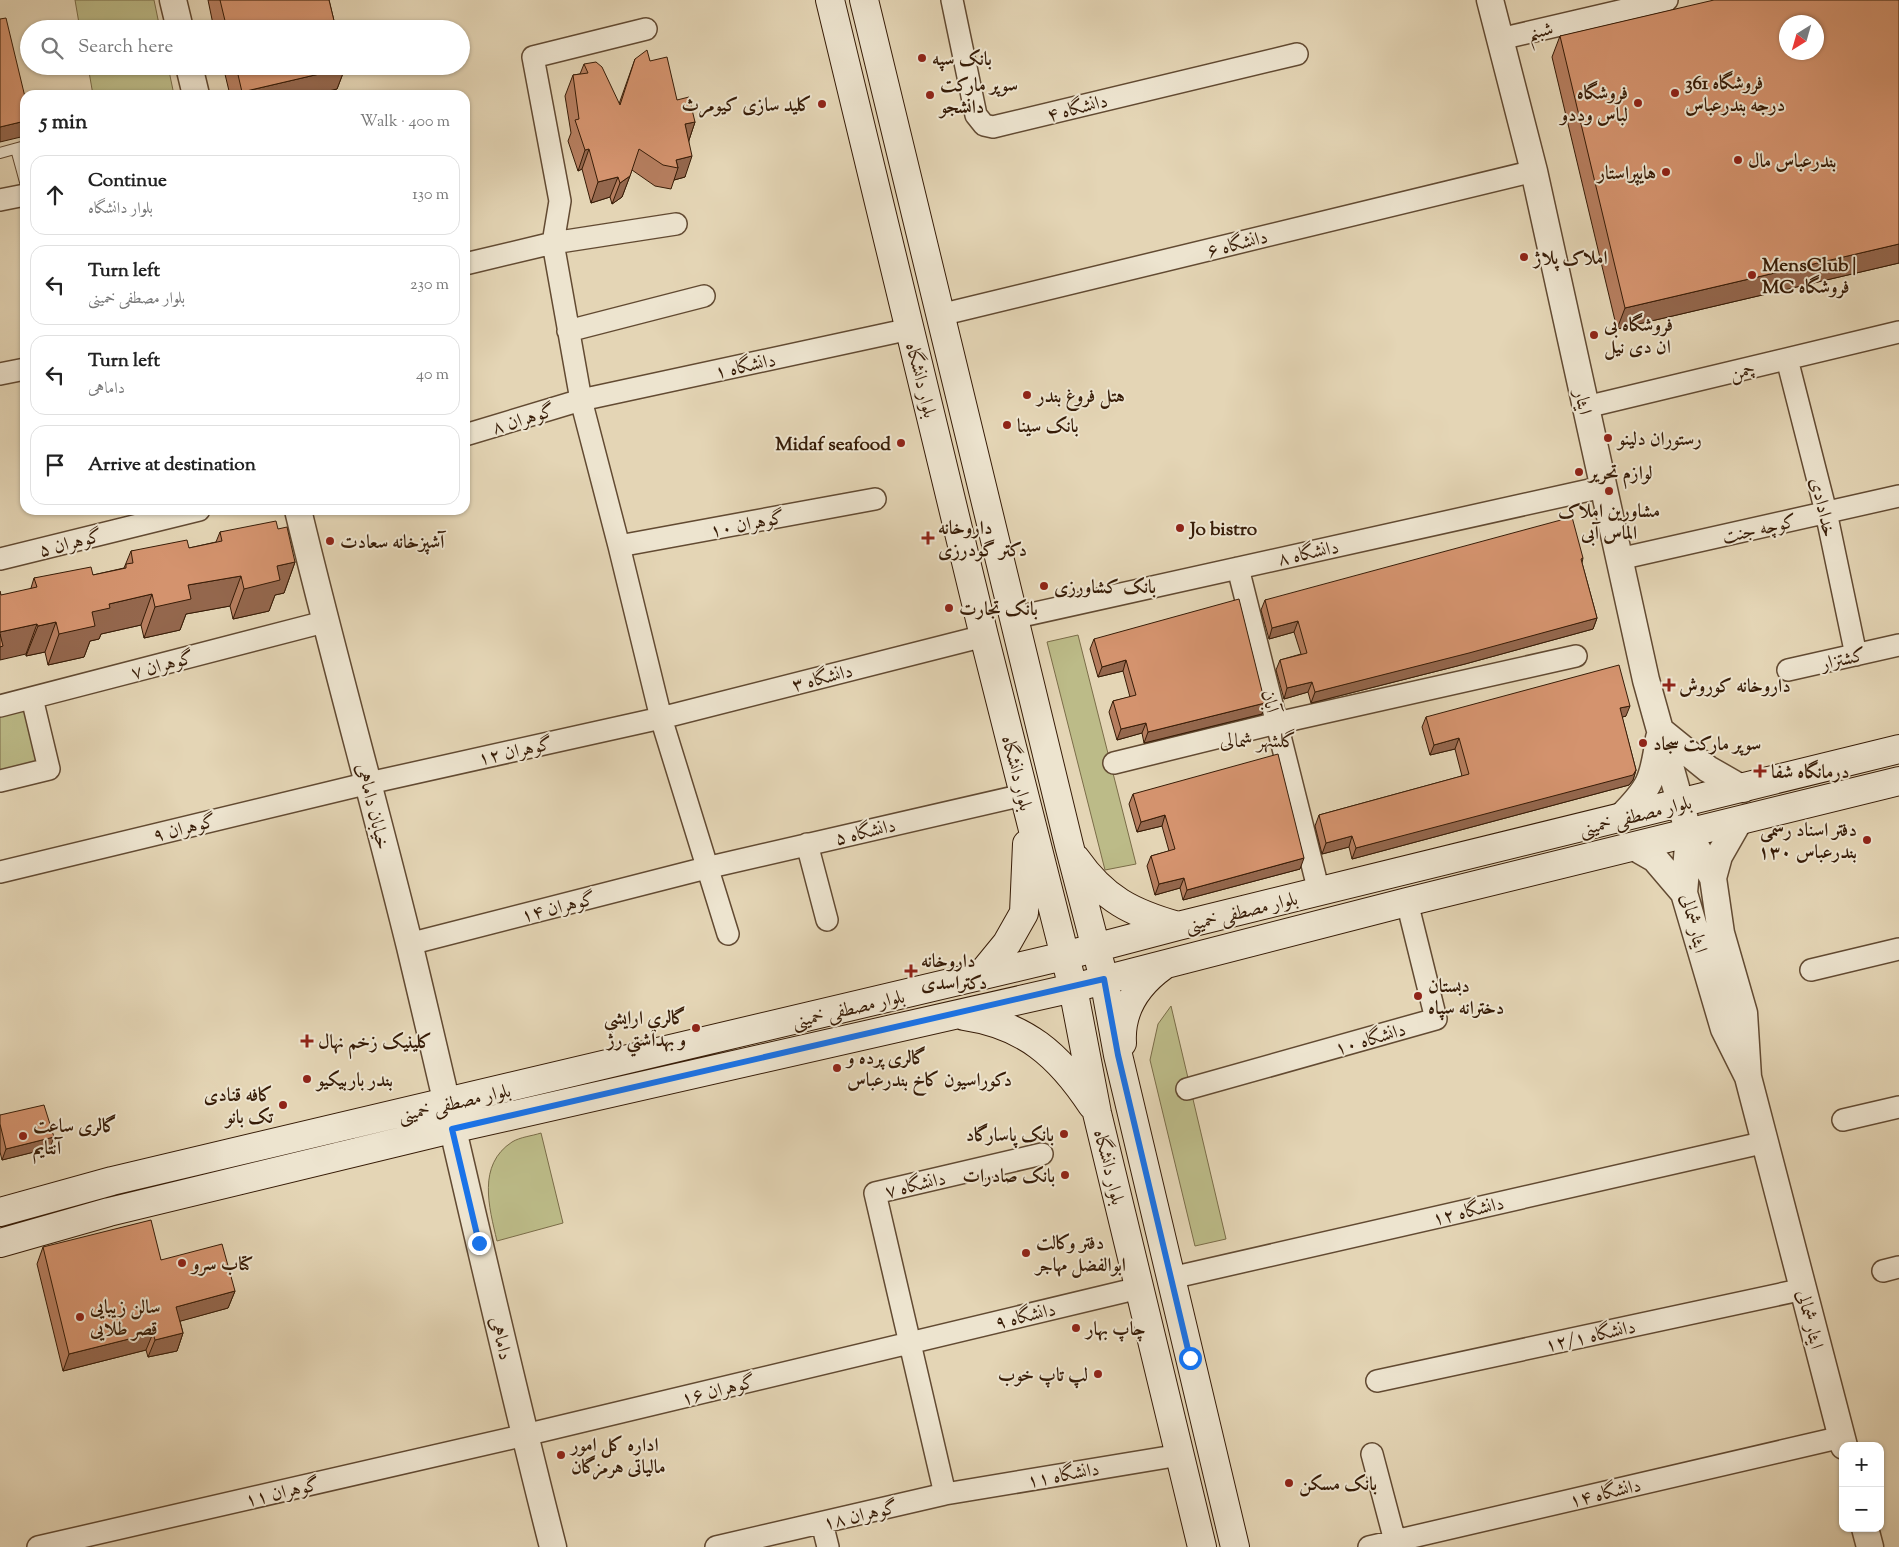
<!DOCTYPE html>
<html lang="en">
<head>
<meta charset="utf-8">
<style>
  :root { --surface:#fff; --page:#f6f6f6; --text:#222; --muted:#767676; --line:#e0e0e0 }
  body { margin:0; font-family:"Sorts Mill Goudy",Amiri,serif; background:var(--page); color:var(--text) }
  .controls { position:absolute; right:15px; bottom:15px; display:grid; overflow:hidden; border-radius:10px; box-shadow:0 1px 4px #0004 }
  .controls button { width:45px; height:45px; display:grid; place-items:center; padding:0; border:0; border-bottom:1px solid var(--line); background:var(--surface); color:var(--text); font:25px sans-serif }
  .compass { position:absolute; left:1779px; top:15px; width:45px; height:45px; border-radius:50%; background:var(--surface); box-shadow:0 1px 4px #0004; rotate:217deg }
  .stop { position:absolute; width:15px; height:15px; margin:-11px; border:4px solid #1a73e8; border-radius:50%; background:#fff }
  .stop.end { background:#1a73e8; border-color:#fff; box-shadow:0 1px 5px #0008 }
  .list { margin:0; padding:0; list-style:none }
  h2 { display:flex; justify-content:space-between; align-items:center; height:65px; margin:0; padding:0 20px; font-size:21px }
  h2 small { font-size:16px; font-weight:400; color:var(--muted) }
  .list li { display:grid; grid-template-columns:32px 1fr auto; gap:15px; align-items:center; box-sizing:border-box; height:80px; margin:0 10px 10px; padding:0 10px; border:1px solid var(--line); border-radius:15px }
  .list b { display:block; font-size:19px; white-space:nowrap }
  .list p { margin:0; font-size:16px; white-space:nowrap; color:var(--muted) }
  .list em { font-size:16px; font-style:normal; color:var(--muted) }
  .icon { flex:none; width:28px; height:28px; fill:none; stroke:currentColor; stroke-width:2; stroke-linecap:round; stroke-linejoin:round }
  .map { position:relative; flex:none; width:1899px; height:1547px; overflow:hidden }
  .search { position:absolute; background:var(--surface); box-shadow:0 1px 4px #0004; left:20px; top:20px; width:450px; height:55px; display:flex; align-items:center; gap:12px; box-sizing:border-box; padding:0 18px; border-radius:28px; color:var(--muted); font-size:19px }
  .panel { position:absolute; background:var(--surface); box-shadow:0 1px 4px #0004; left:20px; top:90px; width:450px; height:425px; border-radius:15px }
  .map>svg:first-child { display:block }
  .green { fill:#bcbb88; stroke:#7a6c48 }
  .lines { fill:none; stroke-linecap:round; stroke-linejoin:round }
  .service-casing { stroke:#624a32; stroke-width:12 }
  .minor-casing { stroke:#624a32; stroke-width:24 }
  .tertiary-casing { stroke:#624a32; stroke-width:29 }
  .secondary-casing { stroke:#371c07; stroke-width:30 }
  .service { stroke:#ede4cf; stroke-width:10 }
  .minor { stroke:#ede4cf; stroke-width:21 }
  .tertiary { stroke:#ede4cf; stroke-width:26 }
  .secondary { stroke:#ede4cf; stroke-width:28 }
  .wall { fill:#b67e5f; stroke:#371c07 }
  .shaded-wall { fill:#94674d; stroke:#371c07 }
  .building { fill:#d4936e; stroke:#371c07; fill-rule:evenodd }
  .route { stroke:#1a73e8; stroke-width:6 }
  .poi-dot { fill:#8f2418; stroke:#ede4cf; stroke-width:2 }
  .labels { text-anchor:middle; stroke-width:4; stroke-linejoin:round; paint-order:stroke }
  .street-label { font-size:19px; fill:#371c07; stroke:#ede4cf }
  .poi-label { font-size:19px; font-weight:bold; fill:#371c07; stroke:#ede4cf; text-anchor:start }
  .neighbourhood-label { font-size:20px; fill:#371c07; stroke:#ede4cf }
</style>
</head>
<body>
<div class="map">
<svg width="1899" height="1547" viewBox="0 0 1899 1547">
  <rect width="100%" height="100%" fill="#e4d5b5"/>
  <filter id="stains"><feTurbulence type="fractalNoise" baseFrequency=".004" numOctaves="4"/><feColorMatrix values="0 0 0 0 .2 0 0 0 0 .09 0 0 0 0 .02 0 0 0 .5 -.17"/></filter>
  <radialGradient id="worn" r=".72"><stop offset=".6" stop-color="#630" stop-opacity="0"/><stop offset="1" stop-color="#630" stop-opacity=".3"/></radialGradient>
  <path class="green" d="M75,0H154L160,29H80Z
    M88,66H168L174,95H93Z
    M1078,635L1136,864L1105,870L1047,642Z
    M26,707L40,764L0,774V714Z
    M1171,1006L1226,1239L1195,1246L1150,1060L1158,1024Z
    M541,1133L563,1223L497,1241C489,1207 477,1165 512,1142C520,1137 532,1136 541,1133Z"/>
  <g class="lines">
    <defs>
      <path id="service" d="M16,149L25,182
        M0,153L25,146"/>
      <path id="minor" d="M952,0L976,115L984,125L993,127L1297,54
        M646,29L533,57L560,201L553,243L581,400L619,546L661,718L728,934
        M1500,39L1667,0
        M0,200L25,195
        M465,264L553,243L676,224
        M940,315L1534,171
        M568,331L704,296
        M1787,359L1826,512L1856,655
        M0,374L25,369
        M1586,407L1899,332
        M465,435L581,400L910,329
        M619,546L875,499
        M0,559L199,510
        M1619,559L1899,496
        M1238,568L1319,892
        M1013,618L1603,487
        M1788,670L1899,645
        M0,706L324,622
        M1114,763L1277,723L1576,656
        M0,781L49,769L32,698
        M807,844L827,920
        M0,872L369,783L661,718L984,636
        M409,944L706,868L1023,795
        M1811,970L1899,949
        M1187,1089L1436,1019L1407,902
        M1843,1120L1899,1107
        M1883,1271L1899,1267
        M1171,1278L1766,1142
        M1377,1381L1804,1289
        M1372,1454L1395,1541
        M945,1494L875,1193L1042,1154
        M822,1523L828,1547
        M38,1547L525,1435L1139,1288
        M716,1547L945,1494L1180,1455
        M1369,1547L1842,1437"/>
      <path id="tertiary" d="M173,0L180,29
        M1490,0L1534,171L1646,680L1689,834L1684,893L1724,1029L1748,1077
        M189,66L196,95
        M298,510C333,656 374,801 410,947C458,1147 502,1348 553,1547
        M1660,730L1708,769L1743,789
        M1619,819C1650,788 1653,781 1659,738
        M1689,834L1713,878L1721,933L1744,1013L1748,1077L1844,1446
        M1634,847L1655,859L1684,893
        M1713,878L1719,856L1739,821
        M1865,1528L1870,1547"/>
      <path id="secondary" d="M830,0L984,636L1073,988L1097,1113L1202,1547
        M864,0L1069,845L1104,979L1118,1055L1235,1547
        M1076,859C1104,899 1132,913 1178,926
        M980,976L1007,943L1024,913L1027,844
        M964,1016C1025,1025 1059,1055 1092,1105
        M1122,1043C1120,1010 1138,984 1163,966
        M0,1212L112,1181L1064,956L1178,926L1899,749
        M0,1243L109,1212L452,1129L1073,988L1407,902L1899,781"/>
    </defs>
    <use href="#service" class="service-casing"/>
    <use href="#minor" class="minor-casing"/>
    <use href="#tertiary" class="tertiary-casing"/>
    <use href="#secondary" class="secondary-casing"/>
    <use href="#service" class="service"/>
    <use href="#minor" class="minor"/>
    <use href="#tertiary" class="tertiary"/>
    <use href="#secondary" class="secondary"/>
  </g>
  <path class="wall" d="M208,0H329L336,29H214Z
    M1899,0V263L1617,329L1552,57L1560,36Z
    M635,59L650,61L677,100L695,122L689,140L685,177L674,180L671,189L655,186L632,170L622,197L612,204L610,197L591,203L582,169L578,171L568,141L571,133L565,96L573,75L580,74L584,64L619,104Z
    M223,66H344L345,68L337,89L312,95H230Z
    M278,529L295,562L284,593L275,595L269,611L233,619L230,606L186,614L180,630L144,638L141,625L101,634L99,639L90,641L84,657L48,665L45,652L26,656L31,588L34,578L93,575L124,568L131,551L189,548L216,542L220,532Z
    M1583,558L1582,563L1597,618L1593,629L1465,664L1311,703L1308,692L1284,699L1276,670L1280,660L1301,654L1294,632L1269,639L1261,610L1265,600Z
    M1094,639L1265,703L1262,714L1144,743L1142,733L1117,740L1109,712L1113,701L1130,697L1123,671L1098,677L1090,649Z
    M1626,716L1622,717L1636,770L1633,780L1629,785L1352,859L1349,847L1322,854L1315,826L1319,815L1462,776L1455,749L1430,755L1422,727L1426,717Z
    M1133,794L1300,869L1183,900L1180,888L1155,895L1147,866L1151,856L1169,851L1162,826L1137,832L1129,804Z
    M0,1115L50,1148L2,1160L0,1152Z
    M43,1247L161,1260L235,1291L228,1308L180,1321L183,1333L177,1351L148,1357L146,1350L63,1371L37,1264Z"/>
  <path class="shaded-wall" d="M345,68L337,89L312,95H241L242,92Z
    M25,121V136L0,142V127Z
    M695,122L688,143L685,124Z
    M589,149L582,169L578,171L585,150Z
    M692,156L685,177L674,180L678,168L676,160Z
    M630,176L622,197L612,204L620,183Z
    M618,177L610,197L591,203L598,182Z
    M1899,244V263L1617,329L1625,308Z
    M295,562L284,593L275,595L269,611L233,619L244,589L277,566Z
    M241,576L230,606L186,614L180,630L144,638L155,607L188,585Z
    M152,594L141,625L101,634L99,639L90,641L84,657L48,665L59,634L92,612L109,604Z
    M1597,618L1593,629L1465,664L1311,703L1315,692Z
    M1298,621L1294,632L1269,639L1272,628Z
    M56,622L45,652L26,656L38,626Z
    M37,624L26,654L0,660V632Z
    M1126,660L1123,671L1098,677L1102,667Z
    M1312,682L1308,692L1284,699L1287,688Z
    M1265,703L1262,714L1144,743L1148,732Z
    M1630,706L1626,716L1616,719L1620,708Z
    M1146,723L1142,733L1117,740L1121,729Z
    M1459,738L1455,749L1430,755L1434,745Z
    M1636,770L1633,780L1629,785L1352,859L1356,848Z
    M1165,815L1162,826L1137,832L1141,822Z
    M1352,836L1349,847L1322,854L1326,843Z
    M1304,858L1300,869L1183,900L1187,890Z
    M1184,878L1180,888L1155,895L1159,884Z
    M54,1137L50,1148L2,1160L6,1149Z
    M235,1291L228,1308L170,1324L176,1307Z
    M153,1333L146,1350L63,1371L69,1354Z
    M183,1333L177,1351L148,1357L155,1340Z"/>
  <path class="building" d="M220,0H329L336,29H227Z
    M1714,0H1899V244L1625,308L1560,36ZM1786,22H1816V52H1786Z
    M6,18L25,97V121L0,127V19Z
    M647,50L650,61L667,57L677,100L689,97L695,122L685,124L692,156L676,160L678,168L663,165L639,149L630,176L620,183L618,177L598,182L589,149L585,150L575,120L579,119L573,75L588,73L584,64L596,62L602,67L620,105L635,59Z
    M236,66H344L345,68L242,92Z
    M1572,517L1583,558L1581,559L1597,618L1469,653L1315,692L1312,682L1287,688L1280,660L1307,653L1298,621L1272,628L1265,600Z
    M276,521L278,529L287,527L295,562L277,566L280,580L244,589L241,576L188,585L191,599L155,607L152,594L109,604L110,608L92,612L95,626L59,634L56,622L38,626L37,624L0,632V591L1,595L37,587L34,578L91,567L93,575L126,568V564L133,563L131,551L187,540L189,548L222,541L220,532Z
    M1239,599L1265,703L1148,732L1146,723L1121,729L1113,701L1136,695L1126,660L1102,667L1094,639Z
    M0,634L3,646L0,647Z
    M1619,665L1630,706L1620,708L1636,770L1633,775L1356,848L1352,836L1326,843L1319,815L1469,774L1459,738L1434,745L1426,717Z
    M1278,754L1304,858L1187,890L1184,878L1159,884L1151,856L1175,849L1165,815L1141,822L1133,794Z
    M44,1105L54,1137L6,1149L0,1124V1115Z
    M151,1220L161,1260L222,1244L235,1291L176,1307L183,1333L155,1340L153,1333L69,1354L43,1247Z"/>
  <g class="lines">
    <path class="route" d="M479,1243L452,1129L1104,979L1118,1055L1190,1358"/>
  </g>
  <g class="poi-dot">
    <circle cx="922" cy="58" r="5"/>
    <circle cx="1675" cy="93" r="5"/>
    <circle cx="930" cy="95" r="5"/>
    <circle cx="1638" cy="103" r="5"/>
    <circle cx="822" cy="104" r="5"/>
    <circle cx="1738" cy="160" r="5"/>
    <circle cx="1666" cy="172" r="5"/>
    <circle cx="1524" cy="257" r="5"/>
    <circle cx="1752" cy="275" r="5"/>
    <circle cx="1594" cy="335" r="5"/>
    <circle cx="1027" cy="395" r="5"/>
    <circle cx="1007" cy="425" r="5"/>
    <circle cx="1608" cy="438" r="5"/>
    <circle cx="901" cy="443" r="5"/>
    <circle cx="1579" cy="472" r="5"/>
    <circle cx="1609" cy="491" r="5"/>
    <circle cx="1180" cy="528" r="5"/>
    <path d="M925.5 530.5h5v5h5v5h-5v5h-5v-5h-5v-5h5z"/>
    <circle cx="330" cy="541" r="5"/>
    <circle cx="1044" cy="586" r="5"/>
    <circle cx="949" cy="608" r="5"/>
    <path d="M1666.5 677.5h5v5h5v5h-5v5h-5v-5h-5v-5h5z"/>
    <circle cx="1643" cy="743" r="5"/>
    <path d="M1757.5 763.5h5v5h5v5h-5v5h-5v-5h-5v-5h5z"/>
    <circle cx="1867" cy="840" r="5"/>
    <path d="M908.5 963.5h5v5h5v5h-5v5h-5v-5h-5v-5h5z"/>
    <circle cx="1418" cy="996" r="5"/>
    <circle cx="696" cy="1028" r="5"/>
    <path d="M304.5 1033.5h5v5h5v5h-5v5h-5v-5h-5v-5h5z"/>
    <circle cx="837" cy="1068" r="5"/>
    <circle cx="307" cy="1079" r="5"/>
    <circle cx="283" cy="1105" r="5"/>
    <circle cx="1064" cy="1134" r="5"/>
    <circle cx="23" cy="1136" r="5"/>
    <circle cx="1065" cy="1175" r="5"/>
    <circle cx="1026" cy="1253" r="5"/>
    <circle cx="182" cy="1263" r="5"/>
    <circle cx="80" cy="1317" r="5"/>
    <circle cx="1076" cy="1328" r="5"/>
    <circle cx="1098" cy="1374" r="5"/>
    <circle cx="561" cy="1455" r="5"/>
    <circle cx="1289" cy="1483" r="5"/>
  </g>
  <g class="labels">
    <g class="street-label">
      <text transform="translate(1540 30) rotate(-13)" y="7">شبنم</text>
      <text transform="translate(1077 107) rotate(-14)" y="7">دانشگاه ۴</text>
      <text transform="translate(1237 243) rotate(-14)" y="7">دانشگاه ۶</text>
      <text transform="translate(745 365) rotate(-12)" y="7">دانشگاه ۱</text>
      <text transform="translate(1742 370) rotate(-14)" y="7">چمن</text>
      <text transform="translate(922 380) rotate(76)" y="7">بلوار دانشگاه</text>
      <text transform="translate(1584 402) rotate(78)" y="7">ایثار</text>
      <text transform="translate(523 418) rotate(-17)" y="7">گوهران ۸</text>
      <text transform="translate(1824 507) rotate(77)" y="7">خدادادی</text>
      <text transform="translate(747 523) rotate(-11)" y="7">گوهران ۱۰</text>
      <text transform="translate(1759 528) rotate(-13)" y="7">کوچه جنت</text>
      <text transform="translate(70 542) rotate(-14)" y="7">گوهران ۵</text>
      <text transform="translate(1308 552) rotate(-12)" y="7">دانشگاه ۸</text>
      <text transform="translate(1843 658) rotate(-13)" y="7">کشتزار</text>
      <text transform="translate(162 664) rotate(-15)" y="7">گوهران ۷</text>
      <text transform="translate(822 677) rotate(-14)" y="7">دانشگاه ۳</text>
      <text transform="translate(1271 701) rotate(76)" y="7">آبان</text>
      <text transform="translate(515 750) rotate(-12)" y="7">گوهران ۱۲</text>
      <text transform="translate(1018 773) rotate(76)" y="7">بلوار دانشگاه</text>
      <text transform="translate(374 806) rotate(76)" y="7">خیابان داماهی</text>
      <text transform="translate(1635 815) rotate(-14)" y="7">بلوار مصطفی خمینی</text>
      <text transform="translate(184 827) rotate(-14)" y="7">گوهران ۹</text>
      <text transform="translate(865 831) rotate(-13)" y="7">دانشگاه ۵</text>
      <text transform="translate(558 906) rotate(-14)" y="7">گوهران ۱۴</text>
      <text transform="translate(1241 911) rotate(-14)" y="7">بلوار مصطفی خمینی</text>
      <text transform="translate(1695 923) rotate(76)" y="7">ایثار شمالی</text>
      <text transform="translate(848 1008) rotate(-13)" y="7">بلوار مصطفی خمینی</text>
      <text transform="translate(1370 1038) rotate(-16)" y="7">دانشگاه ۱۰</text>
      <text transform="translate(454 1102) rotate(-13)" y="7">بلوار مصطفی خمینی</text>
      <text transform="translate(1110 1167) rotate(76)" y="7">بلوار دانشگاه</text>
      <text transform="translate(915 1184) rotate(-13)" y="7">دانشگاه ۷</text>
      <text transform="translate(1468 1210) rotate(-13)" y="7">دانشگاه ۱۲</text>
      <text transform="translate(1025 1315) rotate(-13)" y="7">دانشگاه ۹</text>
      <text transform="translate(1811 1319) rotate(76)" y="7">ایثار شمالی</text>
      <text transform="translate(1590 1335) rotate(-12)" y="7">دانشگاه ۱۲/۱</text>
      <text transform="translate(502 1338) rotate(77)" y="7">داماهی</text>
      <text transform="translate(718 1389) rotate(-14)" y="7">گوهران ۱۶</text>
      <text transform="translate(1063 1474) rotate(-10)" y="7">دانشگاه ۱۱</text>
      <text transform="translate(282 1491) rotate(-13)" y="7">گوهران ۱۱</text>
      <text transform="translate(1605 1492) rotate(-13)" y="7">دانشگاه ۱۴</text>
      <text transform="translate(860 1514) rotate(-13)" y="7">گوهران ۱۸</text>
    </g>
    <g class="poi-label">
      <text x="932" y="65">بانک سپه</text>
      <text x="1685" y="89">فروشگاه 361<tspan x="1685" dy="22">درجه بندرعباس</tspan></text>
      <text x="940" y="91">سوپر مارکت<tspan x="940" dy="22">دانشجو</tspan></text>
      <text x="1628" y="99" text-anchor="end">فروشگاه<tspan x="1628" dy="22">لباس وددو</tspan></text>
      <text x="812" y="111" text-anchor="end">کلید سازی کیومرث</text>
      <text x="1748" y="167">بندرعباس مال</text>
      <text x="1656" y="179" text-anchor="end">هایپراستار</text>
      <text x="1534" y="264">املاک پلاژ</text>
      <text x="1762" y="271">MensClub |<tspan x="1762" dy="22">MC فروشگاه</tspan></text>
      <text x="1604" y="331">فروشگاه بی<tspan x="1604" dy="22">ان دی نیل</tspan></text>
      <text x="1037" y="402">هتل فروغ بندر</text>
      <text x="1017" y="432">بانک سینا</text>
      <text x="1618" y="445">رستوران دلینو</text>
      <text x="891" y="450" text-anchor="end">Midaf seafood</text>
      <text x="1589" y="479">لوازم تحریر</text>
      <text x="1609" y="517" text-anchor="middle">مشاورین املاک<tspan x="1609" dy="22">الماس آبی</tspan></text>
      <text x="938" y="534">داروخانه<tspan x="938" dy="22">دکتر گودرزی</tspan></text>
      <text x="1190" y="535">Jo bistro</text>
      <text x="340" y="548">آشپزخانه سعادت</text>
      <text x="1054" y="593">بانک کشاورزی</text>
      <text x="959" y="615">بانک تجارت</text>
      <text x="1679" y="692">داروخانه کوروش</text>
      <text x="1653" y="750">سوپر مارکت سجاد</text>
      <text x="1771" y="778">درمانگاه شفا</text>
      <text x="1857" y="836" text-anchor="end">دفتر اسناد رسمی<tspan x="1857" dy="22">۱۳۰ بندرعباس</tspan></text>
      <text x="921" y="967">داروخانه<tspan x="921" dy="22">دکتراسدی</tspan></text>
      <text x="1428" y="992">دبستان<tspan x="1428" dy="22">دخترانه سپاه</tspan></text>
      <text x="686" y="1024" text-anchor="end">گالري ارايشي<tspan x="686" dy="22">و بهداشتي رژ</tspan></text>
      <text x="318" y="1048">کلینیک زخم نهال</text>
      <text x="847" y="1064">گالری پرده و<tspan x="847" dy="22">دکوراسیون کاخ بندرعباس</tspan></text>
      <text x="317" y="1086">بندر باربیکیو</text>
      <text x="273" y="1101" text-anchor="end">کافه قنادی<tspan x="273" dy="22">تک بانو</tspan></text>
      <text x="33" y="1132">گالری ساعت<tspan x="33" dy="22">آنتایم</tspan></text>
      <text x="1054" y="1141" text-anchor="end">بانک پاسارگاد</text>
      <text x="1055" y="1182" text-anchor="end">بانک صادرات</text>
      <text x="1036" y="1249">دفتر وکالت<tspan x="1036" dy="22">ابوالفضل مهاجر</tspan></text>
      <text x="192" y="1270">کتاب سرو</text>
      <text x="90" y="1313">سالن زیبایی<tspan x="90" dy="22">قصر طلایی</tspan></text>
      <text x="1086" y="1335">چاپ بهار</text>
      <text x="1088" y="1381" text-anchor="end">لپ تاپ خوب</text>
      <text x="571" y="1451">اداره کل امور<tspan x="571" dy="22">مالیاتی هرمزگان</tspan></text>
      <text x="1299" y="1490">بانک مسکن</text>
    </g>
    <g class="neighbourhood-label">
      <text x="1258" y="747">گلشهر شمالی</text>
    </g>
  </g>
  <rect width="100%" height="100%" filter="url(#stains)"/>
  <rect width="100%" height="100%" fill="url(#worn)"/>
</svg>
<div class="controls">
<button>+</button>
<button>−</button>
</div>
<svg class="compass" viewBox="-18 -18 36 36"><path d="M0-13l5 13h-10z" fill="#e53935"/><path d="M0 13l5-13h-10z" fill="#767676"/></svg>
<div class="stop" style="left:1190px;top:1358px"></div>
<div class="stop end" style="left:479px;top:1243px"></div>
<div class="search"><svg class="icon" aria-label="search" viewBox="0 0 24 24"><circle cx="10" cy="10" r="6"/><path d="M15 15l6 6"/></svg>Search here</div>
<section class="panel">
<h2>5 min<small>Walk · 400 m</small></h2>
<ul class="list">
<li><svg class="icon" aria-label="ahead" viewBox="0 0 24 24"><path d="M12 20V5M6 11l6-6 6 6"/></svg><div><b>Continue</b><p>بلوار دانشگاه</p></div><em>130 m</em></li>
<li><svg class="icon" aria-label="left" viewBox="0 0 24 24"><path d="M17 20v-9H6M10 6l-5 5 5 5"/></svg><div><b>Turn left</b><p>بلوار مصطفی خمینی</p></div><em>230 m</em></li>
<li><svg class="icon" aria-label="left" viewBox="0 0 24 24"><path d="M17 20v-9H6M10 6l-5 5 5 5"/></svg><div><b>Turn left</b><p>داماهی</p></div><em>40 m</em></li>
<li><svg class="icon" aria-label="arrive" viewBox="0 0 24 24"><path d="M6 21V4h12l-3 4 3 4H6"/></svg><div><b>Arrive at destination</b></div></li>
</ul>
</section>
</div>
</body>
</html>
